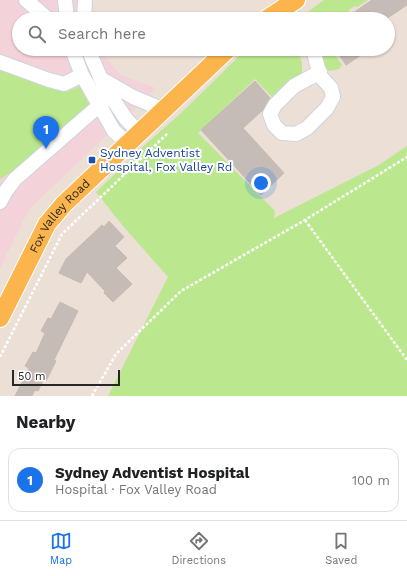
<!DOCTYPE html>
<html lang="en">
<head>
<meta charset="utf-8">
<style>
  :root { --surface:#fff; --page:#f2f2f2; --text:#202124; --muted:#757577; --line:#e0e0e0; --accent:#1a73e8 }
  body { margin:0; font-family:"Work Sans",sans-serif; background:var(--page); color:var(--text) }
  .scale { position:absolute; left:12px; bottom:10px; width:108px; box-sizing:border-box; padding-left:4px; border:2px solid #272727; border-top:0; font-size:11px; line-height:14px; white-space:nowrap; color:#272727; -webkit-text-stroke:3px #fff; paint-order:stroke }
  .you { position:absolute; left:261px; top:183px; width:14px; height:14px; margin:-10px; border:3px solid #fff; border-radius:50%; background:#1a73e8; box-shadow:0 0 0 6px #1a73e833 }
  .badge { display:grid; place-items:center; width:26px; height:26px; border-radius:50%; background:var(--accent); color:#fff; font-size:13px; font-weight:700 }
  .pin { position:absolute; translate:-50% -33px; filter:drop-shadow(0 1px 2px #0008) }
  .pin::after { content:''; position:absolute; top:21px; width:14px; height:12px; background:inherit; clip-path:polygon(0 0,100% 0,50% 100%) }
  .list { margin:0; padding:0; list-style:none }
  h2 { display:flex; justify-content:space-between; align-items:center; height:52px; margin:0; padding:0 16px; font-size:17px }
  h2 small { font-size:13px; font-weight:400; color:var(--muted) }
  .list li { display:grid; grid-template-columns:26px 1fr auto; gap:12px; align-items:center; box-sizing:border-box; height:64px; margin:0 8px 8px; padding:0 8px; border:1px solid var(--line); border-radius:12px }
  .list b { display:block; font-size:15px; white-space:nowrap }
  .list p { margin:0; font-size:13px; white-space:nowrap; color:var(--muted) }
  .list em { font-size:13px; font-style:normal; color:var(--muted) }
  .icon { flex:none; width:22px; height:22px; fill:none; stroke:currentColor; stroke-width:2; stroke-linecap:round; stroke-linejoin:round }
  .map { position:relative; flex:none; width:407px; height:396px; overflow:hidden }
  .search { position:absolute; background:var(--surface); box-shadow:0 1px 3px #0004; left:12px; right:12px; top:12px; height:44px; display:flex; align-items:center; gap:10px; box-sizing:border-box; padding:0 14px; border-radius:22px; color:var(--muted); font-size:15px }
  .sheet { height:124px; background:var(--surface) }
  nav { display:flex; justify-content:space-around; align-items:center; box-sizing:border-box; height:56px; border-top:1px solid var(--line); background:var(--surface); font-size:11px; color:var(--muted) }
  nav a { display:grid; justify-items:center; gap:2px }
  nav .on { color:var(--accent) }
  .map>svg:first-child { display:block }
  .medical { fill:#f4d2d9 }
  .green { fill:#bbe78e }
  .building { fill:#c6bcb7; stroke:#c6bbb1 }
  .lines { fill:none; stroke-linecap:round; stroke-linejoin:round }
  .minor-casing { stroke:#ccd4e2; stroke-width:16 }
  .major-casing { stroke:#fff; stroke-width:20 }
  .path { stroke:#fff; stroke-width:2.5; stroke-dasharray:3 2; stroke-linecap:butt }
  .minor { stroke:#fff; stroke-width:14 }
  .major { stroke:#fbb54c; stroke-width:18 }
  .transit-dot { fill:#1a4fb4; stroke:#fff; stroke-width:1.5 }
  .labels { text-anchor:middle; stroke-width:4; stroke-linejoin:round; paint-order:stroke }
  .transit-label { font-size:12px; fill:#164399; stroke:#fff; text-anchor:start }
  .street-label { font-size:12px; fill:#272727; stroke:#fff }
</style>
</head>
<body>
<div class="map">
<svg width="407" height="396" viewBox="0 0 407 396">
  <rect width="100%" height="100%" fill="#ebdfd6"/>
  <path class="medical" d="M0,0H92L94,19H19V49H101L102,52L120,75L156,88L29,209L0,268Z"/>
  <path class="green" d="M324,0H368L357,7L355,6L350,9C348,15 342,17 336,18V19H302V16Z
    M248,49H298L302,63V74L273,98L255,79L198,133L275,211L274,218L379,165L407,146V396H108L168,277L123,226L96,192L147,143L180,114L220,75L240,55Z
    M319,49H331L342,65L339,69L329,71L326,69Z
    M0,68L60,90C68,91 73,90 80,86L89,105L13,171L0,179Z"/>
  <path class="building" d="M372,0H407V5L386,19H344Z
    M335,49H370L346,65Z
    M255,81L270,98L263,110L243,128L284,173L261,195L201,130Z
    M109,221L124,237L115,246L127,258L116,268L132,284L113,302L104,293L105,291L87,272L81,283L59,273L66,259L102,225L104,227Z
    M60,302L78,311L54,360L56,361L46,381L44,379L38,391L35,390L32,396H15L29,368L25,366L33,352L36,353L45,333L41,331L48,318L51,319Z"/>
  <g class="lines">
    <defs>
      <path id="minor" d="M26,0L48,19
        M65,0L67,19
        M286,7L294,19
        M84,19L85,0
        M72,49L82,75L114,131L128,144
        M88,49L104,86L126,119L140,133
        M313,49L320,76L331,88L333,97L327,108L307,128L296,134L282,133L274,125L270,114L275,105L294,86L320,72
        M0,62L49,80L64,84L82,75
        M100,78L133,97L164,110
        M0,202L6,191L15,179L110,96"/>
      <g id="major">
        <path d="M267,19L296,0"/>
        <path id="s1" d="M0,318L47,224L64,204L228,49"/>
      </g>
    </defs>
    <use href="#minor" class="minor-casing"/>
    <use href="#major" class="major-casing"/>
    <path class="path" d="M305,220L407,360
      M0,357L62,234L168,133
      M92,396L116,354L181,291L305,220L407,157"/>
    <use href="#minor" class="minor"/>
    <use href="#major" class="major"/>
  </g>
  <rect class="transit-dot" x="88" y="156" width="8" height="8" rx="2"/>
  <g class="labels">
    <g class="transit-label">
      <text x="100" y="157">Sydney Adventist<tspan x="100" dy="14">Hospital, Fox Valley Rd</tspan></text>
    </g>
    <g class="street-label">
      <text dy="4" stroke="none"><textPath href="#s1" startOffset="119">Fox Valley Road</textPath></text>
    </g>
  </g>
</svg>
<div class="scale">50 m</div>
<div class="you"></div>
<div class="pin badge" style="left:46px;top:149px">1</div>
<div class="search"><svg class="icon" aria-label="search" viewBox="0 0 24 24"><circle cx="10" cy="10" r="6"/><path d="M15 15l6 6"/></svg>Search here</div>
</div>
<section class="sheet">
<h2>Nearby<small></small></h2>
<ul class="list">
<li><span class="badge">1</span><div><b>Sydney Adventist Hospital</b><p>Hospital · Fox Valley Road</p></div><em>100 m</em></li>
</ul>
</section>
<nav>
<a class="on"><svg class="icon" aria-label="map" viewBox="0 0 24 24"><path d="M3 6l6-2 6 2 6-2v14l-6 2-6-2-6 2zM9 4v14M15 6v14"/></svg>Map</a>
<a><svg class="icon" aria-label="directions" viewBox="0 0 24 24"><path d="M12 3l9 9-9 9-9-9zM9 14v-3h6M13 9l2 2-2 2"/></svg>Directions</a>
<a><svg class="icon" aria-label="saved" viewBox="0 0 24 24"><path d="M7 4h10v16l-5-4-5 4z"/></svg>Saved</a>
</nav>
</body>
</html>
